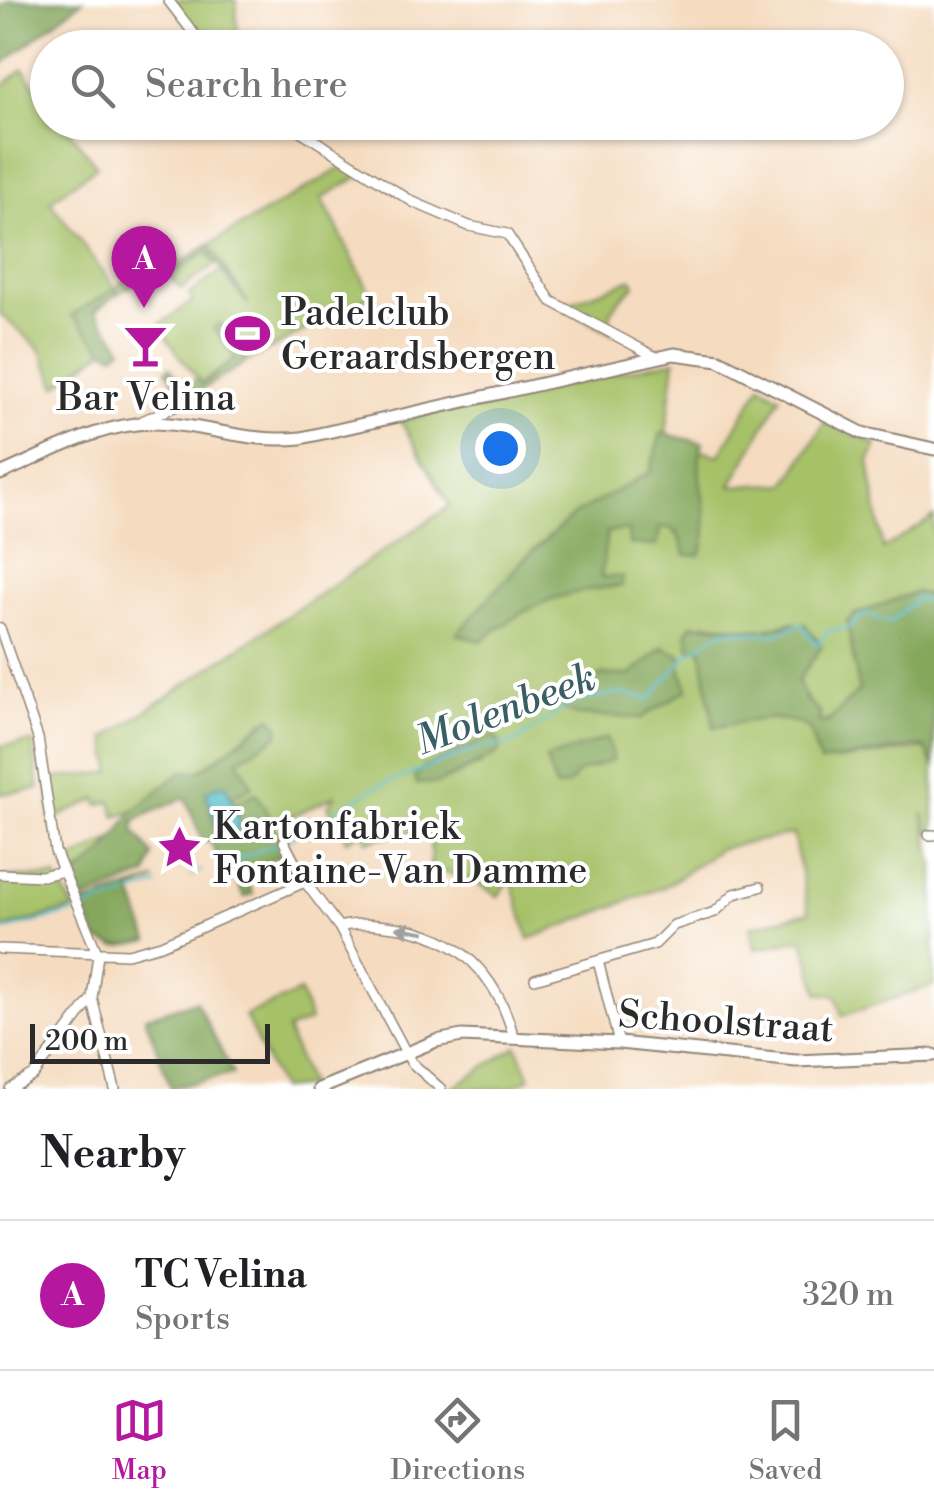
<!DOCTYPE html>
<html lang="en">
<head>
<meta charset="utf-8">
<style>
  :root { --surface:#fff; --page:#f2f2f2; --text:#202124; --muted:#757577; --line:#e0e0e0; --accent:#b5179e }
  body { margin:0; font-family:"Libre Bodoni",serif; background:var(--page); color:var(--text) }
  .scale { position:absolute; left:30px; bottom:25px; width:240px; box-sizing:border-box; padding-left:10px; border:5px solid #2b2b2b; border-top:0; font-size:28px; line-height:35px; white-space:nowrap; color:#2b2b2b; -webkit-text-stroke:8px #fff; paint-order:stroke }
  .you { position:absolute; left:500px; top:448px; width:35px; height:35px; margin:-25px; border:8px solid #fff; border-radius:50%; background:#1a73e8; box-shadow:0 0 0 15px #1a73e833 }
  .badge { display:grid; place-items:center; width:65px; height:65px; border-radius:50%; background:var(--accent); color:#fff; font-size:32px; font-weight:700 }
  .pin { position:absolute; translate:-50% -82px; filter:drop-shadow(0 2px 5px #0008) }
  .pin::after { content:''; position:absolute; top:52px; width:35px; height:30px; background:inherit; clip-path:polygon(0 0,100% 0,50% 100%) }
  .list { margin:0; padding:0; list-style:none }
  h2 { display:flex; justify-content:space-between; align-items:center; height:130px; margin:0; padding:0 40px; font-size:42px }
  h2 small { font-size:32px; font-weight:400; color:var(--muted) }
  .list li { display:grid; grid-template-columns:65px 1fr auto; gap:30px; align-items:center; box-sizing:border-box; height:150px; padding:0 40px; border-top:2px solid var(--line) }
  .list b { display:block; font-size:38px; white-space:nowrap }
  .list p { margin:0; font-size:32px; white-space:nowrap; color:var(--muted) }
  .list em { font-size:32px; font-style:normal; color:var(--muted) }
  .icon { flex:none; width:55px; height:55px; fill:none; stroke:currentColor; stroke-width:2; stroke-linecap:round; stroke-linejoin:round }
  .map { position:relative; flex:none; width:934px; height:1089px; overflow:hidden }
  .search { position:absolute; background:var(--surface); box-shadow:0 2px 8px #0004; left:30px; right:30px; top:30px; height:110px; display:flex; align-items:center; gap:25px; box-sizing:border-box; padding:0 35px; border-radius:55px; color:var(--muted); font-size:38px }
  .sheet { height:280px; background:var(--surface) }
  nav { display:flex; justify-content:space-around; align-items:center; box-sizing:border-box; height:140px; border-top:2px solid var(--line); background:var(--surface); font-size:28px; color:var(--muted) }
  nav a { display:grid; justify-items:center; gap:5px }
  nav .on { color:var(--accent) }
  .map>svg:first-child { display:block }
  .green { fill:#a6c167; stroke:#687649; stroke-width:2.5; fill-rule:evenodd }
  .forest { fill:#84a75c; stroke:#586944; stroke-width:2.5 }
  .water { fill:#52becb; stroke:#3e747b; stroke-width:2.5 }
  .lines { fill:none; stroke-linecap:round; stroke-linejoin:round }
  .stream { stroke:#52becb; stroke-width:2.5 }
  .street-casing { stroke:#908476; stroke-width:12 }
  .secondary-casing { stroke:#908476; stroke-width:15 }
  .street { stroke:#fff; stroke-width:9 }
  .secondary { stroke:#fff; stroke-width:11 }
  .oneway { fill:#a0a0a0 }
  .labels { text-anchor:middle; stroke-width:8; stroke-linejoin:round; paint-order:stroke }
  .poi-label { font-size:38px; fill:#2b2b2b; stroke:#fff; text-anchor:start }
  .street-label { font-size:38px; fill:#2b2b2b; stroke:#fff }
  .water-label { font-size:40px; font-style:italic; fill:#395e63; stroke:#fff }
</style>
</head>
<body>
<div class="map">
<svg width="934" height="1089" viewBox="0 0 934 1089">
  <rect width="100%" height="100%" fill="#fff"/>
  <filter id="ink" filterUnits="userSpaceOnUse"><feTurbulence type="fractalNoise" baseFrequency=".01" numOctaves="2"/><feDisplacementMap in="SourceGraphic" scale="20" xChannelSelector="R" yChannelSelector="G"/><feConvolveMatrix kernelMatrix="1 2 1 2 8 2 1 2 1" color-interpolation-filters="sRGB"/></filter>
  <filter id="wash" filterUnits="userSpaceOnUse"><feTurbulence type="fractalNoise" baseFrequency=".0048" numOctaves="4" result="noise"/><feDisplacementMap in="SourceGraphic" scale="40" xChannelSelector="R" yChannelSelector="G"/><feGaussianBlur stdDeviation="2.25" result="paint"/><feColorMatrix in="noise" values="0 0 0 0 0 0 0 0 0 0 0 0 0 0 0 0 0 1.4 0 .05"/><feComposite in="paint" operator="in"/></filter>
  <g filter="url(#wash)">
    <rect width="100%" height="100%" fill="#f5dcc0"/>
    <path class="green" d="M170,0H236L238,45L207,47Z
      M23,69L47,102L48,122L63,123L97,166L50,201L115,288L160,255L176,271L206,251L216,264L181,289L162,265L119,293L116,289L73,315L104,350L57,386L40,349L0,314V88Z
      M345,166L360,176L322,198L371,295L246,362L221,324L214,329L236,358L201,384L158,326L193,301L189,294L221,271L248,304L209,245Z
      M632,279L635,285C620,299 603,311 612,333L561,306Z
      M675,360L666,434L661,433L650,472L574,515L523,560L458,634L481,641C530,603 559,591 622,586L623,577H601L606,532L628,530L656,546L660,527H670L680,538L704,522C706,497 692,473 700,449L719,456L761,385L780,397L731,486L786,484L825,422L876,444L869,462L883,549L934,517V598L916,592L854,615L848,622L860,690C849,704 838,722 819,722C813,706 804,697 798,681L806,665L794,622L762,630L705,623L701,648L715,727C747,721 780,710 809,729L820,762L925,748L934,767V832L929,833L923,813L934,866V985L842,1016L836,995L819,993L803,939L755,949L750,927L809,912L793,834L721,848L666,886L529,939L511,879L498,896L472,880L430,868L431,833L405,832L367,841L362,832L347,840L328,806L336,795L273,825L256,793L234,804L231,798L252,786L238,760L266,720L200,772H181L137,810L116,817L111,801L99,805L97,799L51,820L48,779L112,772L106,738L450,506L400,420ZM648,660L680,665L688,689L641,718L606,716L602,675H631ZM494,736L481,764L438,783L453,753Z
      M33,742L39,789L0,794V746Z
      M111,840L105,852L71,880L64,864Z
      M0,877H56L74,909L0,929Z
      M300,992L310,1021L287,1030L309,1086L280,1089L245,1016Z
      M517,1046L530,1078L509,1089H450Z"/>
    <path class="forest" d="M9,0H83L0,66V7Z
      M209,245L248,303L207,252L176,272L173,267Z
      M116,288L119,293L95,311L123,348L115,355L104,350L72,315Z
      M220,323L246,362L186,399L166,370L170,367L184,388L197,379L202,384L236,359L214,328Z
      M661,433L703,443C690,479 717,518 700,555H686C680,540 679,526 660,527L657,546L629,544L628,530L607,532L601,577H623L622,586C560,591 531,603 481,641L457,634L523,560L574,515L650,472Z
      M916,592L934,598V767L925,748L917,746L820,762L809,729C780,710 747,722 714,727L701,648H690L687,632L692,624L762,630L804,623L822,646L798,681L806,700L820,713L819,722H828L859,690L847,622L854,615Z
      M663,647L682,656L680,668L688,689L641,718L577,715L561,707L563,692L602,675H631Z
      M272,717L280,727L277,736L238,760L252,786L231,798L226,786L212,811L217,830L240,821L234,804L256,793L301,872L291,877L279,856L243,873L253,894L244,897L234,876L226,877L210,840L203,842L185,797L135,820L134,831L153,855L147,875L81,901L71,880L105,852L132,812L181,772L200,771Z
      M494,735L502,746L497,754L438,783L417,784L415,777L422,768Z
      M607,738L613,760L579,772L568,785L556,788L546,759Z
      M156,880L131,890L149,941L117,947L98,941L81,905Z
      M196,1001L233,1074L171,1088L145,1017Z"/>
    <path class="water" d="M219,785L226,786L240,821L233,839L221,837L206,792Z"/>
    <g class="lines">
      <path class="stream" d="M288,839L374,788L472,750L514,743L573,702L618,693L650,699L687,655L717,634L731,630L772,635L801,624L817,645L828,631L847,628L865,614L890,623L917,598L934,604
        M219,867L279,843
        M191,876L202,870
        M83,909L157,885
        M0,931L75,912"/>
    </g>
  </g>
  <g filter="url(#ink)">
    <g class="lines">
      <defs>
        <path id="street" d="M168,0L205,48
          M286,122L413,202L469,226L507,234L551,301L654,356
          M142,421L188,401
          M0,628L38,738L55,851L98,955
          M929,835H934
          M284,842L305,882L339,927L411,1062L441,1089
          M0,874L42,876L63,871
          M339,927C356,922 378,925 395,927C459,935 498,976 514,1038
          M0,949L128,954L161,945L305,882
          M598,961L619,1043
          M535,979L655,944L674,925L715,912L734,894L760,887
          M92,998L115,1089
          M10,1089L34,1075L92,998L98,955"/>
        <path id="secondary" d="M0,474C47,454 103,422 154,423C205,424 249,444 301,438L674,354L719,360L862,433L934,449
          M319,1089L436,1041L462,1036L619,1043L796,1061L934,1055"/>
      </defs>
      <use href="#street" class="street-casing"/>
      <use href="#secondary" class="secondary-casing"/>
      <use href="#street" class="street"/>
      <use href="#secondary" class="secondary"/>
    </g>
    <defs><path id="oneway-solid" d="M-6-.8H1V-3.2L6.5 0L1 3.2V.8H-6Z" transform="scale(2.5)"/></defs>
    <use class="oneway" href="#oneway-solid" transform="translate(411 930) rotate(-170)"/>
  </g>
  <defs>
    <symbol id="stadium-bare" viewBox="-9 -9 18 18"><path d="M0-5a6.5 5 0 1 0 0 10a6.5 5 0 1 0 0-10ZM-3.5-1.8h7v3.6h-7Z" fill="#b5179e" stroke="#fff" stroke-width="2.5" paint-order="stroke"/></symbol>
    <symbol id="bar-bare" viewBox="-9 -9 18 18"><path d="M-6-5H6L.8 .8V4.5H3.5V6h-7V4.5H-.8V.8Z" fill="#b5179e" stroke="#fff" stroke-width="2.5" paint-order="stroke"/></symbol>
    <symbol id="sight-bare" viewBox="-9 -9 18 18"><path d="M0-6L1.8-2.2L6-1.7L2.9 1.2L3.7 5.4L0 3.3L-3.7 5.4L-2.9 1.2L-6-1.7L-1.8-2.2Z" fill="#b5179e" stroke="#fff" stroke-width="2.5" paint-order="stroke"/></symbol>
  </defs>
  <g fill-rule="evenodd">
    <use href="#stadium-bare" x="216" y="302" width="63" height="63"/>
    <use href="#bar-bare" x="114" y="314" width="63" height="63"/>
    <use href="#sight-bare" x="148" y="816" width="63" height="63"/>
  </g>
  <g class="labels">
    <g class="poi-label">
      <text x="281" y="325">Padelclub<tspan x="281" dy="44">Geraardsbergen</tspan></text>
      <text x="146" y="410" text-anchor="middle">Bar Velina</text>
      <text x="213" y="839">Kartonfabriek<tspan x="213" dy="44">Fontaine-Van Damme</tspan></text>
    </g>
    <g class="street-label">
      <text transform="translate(726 1021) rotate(4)" y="13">Schoolstraat</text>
    </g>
    <g class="water-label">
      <text transform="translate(505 708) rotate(-21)" y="14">Molenbeek</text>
    </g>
  </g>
</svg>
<div class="scale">200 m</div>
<div class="you"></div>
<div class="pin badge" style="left:144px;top:308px">A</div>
<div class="search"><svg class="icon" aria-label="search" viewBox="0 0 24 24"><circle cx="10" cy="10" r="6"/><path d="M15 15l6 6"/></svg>Search here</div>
</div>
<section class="sheet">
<h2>Nearby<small></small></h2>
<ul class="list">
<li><span class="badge">A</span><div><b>TC Velina</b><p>Sports</p></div><em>320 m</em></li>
</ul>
</section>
<nav>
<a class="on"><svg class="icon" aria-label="map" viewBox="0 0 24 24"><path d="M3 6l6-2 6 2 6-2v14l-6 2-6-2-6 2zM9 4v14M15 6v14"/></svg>Map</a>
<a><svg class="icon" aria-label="directions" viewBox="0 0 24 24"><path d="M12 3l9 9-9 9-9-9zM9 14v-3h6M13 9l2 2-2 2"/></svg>Directions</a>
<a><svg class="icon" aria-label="saved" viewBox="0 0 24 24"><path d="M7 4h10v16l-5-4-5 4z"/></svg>Saved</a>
</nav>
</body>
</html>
